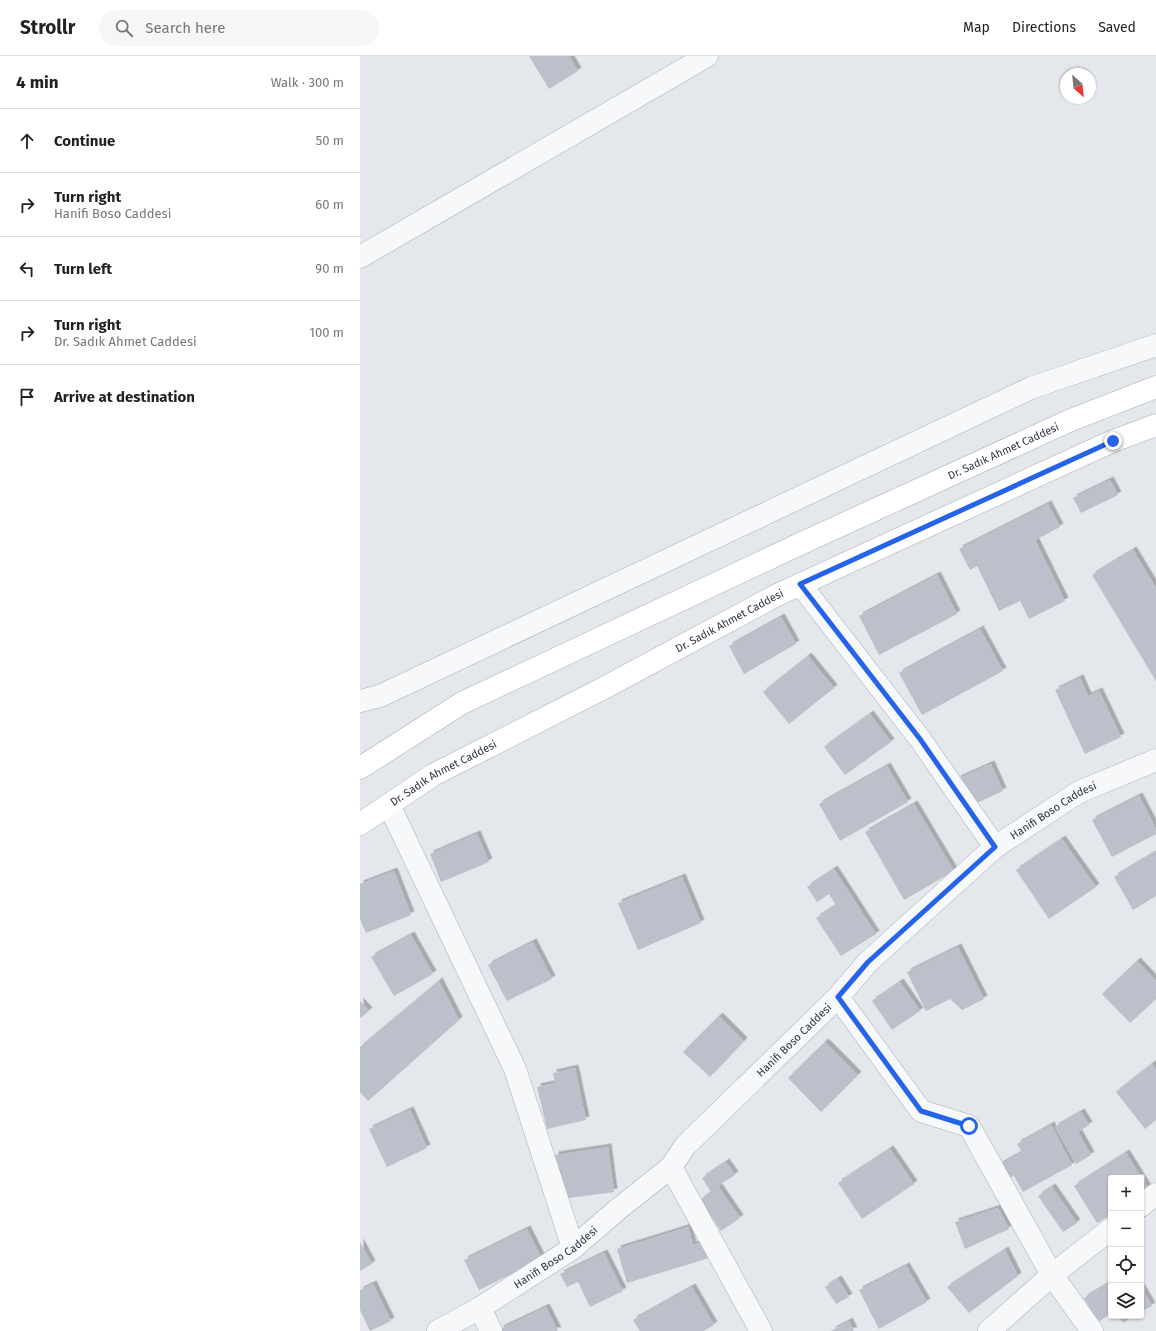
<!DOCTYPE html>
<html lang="en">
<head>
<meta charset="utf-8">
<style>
  :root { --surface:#fff; --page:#f6f6f6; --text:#222; --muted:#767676; --line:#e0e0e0 }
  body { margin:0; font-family:"Fira Sans",sans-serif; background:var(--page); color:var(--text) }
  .controls { position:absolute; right:12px; bottom:12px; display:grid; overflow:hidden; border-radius:4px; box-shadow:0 1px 3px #0004 }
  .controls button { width:36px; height:36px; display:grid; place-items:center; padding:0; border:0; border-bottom:1px solid var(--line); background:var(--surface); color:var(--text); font:20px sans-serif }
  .compass { position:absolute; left:700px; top:12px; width:36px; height:36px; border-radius:50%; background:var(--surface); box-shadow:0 1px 3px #0004; rotate:153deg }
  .stop { position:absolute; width:12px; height:12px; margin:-9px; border:3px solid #2563eb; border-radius:50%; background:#fff }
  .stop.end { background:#2563eb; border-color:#fff; box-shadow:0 1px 4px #0008 }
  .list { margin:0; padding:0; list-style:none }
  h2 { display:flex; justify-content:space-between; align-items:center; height:52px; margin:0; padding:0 16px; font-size:17px }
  h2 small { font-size:13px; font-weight:400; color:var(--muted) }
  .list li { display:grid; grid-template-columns:26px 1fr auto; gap:12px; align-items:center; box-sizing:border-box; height:64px; padding:0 16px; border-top:1px solid var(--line) }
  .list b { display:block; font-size:15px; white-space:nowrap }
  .list p { margin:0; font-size:13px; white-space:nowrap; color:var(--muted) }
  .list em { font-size:13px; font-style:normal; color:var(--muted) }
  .icon { flex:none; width:22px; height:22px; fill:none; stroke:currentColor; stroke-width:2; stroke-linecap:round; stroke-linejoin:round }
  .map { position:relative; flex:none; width:796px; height:1275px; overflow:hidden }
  header { display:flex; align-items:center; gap:24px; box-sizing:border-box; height:56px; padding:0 20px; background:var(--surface); border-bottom:1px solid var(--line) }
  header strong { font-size:19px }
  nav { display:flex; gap:22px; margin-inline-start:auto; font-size:14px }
  .search { width:280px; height:36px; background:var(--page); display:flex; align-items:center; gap:10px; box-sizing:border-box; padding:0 14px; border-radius:22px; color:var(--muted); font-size:15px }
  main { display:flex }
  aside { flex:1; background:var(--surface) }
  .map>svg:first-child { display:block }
  .building { fill:#bbc0ca; filter:url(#shadow) }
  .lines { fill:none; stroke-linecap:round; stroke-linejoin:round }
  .street-casing { stroke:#a9aeb7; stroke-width:23 }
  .secondary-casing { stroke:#a9aeb7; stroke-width:23 }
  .street { stroke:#f7f8fa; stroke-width:22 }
  .secondary { stroke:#fff; stroke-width:22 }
  .route { stroke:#2563eb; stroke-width:5 }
  .labels { text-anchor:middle; stroke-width:3.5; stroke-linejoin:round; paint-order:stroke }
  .street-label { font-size:11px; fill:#2b3445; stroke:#f4f6f9 }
</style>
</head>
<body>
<header>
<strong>Strollr</strong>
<div class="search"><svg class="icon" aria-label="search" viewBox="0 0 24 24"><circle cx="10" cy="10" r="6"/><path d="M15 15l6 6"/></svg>Search here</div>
<nav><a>Map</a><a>Directions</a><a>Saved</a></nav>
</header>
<main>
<aside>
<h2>4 min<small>Walk · 300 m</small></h2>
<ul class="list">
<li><svg class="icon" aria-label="ahead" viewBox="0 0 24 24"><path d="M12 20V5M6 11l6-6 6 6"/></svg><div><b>Continue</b></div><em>50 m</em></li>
<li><svg class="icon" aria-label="right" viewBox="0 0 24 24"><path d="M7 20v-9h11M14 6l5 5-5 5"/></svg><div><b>Turn right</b><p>Hanifi Boso Caddesi</p></div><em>60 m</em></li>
<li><svg class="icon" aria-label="left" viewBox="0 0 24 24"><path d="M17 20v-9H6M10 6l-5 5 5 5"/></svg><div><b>Turn left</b></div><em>90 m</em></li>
<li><svg class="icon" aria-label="right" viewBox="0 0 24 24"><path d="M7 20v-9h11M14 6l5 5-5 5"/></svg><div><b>Turn right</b><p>Dr. Sadık Ahmet Caddesi</p></div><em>100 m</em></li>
<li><svg class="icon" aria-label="arrive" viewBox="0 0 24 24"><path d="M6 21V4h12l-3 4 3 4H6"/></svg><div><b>Arrive at destination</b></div></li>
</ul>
</aside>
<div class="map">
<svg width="796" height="1275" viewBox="0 0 796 1275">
  <defs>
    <filter id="shadow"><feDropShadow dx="3.5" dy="-3.5" stdDeviation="0" flood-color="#0004"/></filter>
  </defs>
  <rect width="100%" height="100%" fill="#e4e7ec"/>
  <path class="building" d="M169,0H209L218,15L189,33Z
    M750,424L758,439L721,457L713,442Z
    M688,448L700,471L675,484L705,545L669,563L660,545L639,555L617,510L610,514L599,493Z
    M773,494L796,532V625L732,519Z
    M577,519L597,558L519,599L499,560Z
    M421,561L436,588L384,618L369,590Z
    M620,573L643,615L562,659L539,617Z
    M448,600L474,632L429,668L403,636Z
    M720,622L728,640L739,635L761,681L725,698L695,634Z
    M510,658L531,686L485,719L464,691Z
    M631,708L643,735L610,750L597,723Z
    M527,710L548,746L480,785L459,748Z
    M779,740L796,773V778L752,801L732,764Z
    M554,748L594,815L544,844L505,776Z
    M117,778L129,806L81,826L70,798Z
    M702,783L736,831L689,863L656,814Z
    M796,796V840L773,854L754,821Z
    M474,813L516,878L481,900L456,862L476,849L469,838L457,846L447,831Z
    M34,815L51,859L6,877L0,863V828Z
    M322,821L341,867L278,894L258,847Z
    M51,879L73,918L34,940L11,901Z
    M173,886L192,923L147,945L128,909Z
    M598,891L624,943L602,954L590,943L566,955L547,916Z
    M777,905L796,925V943L770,967L742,938Z
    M79,925L99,964L8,1045L0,1036V991Z
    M540,926L560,955L532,974L512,945Z
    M0,945L9,955L0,962Z
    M359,960L384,985L350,1021L323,996Z
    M465,986L498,1019L461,1056L428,1022Z
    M792,1008L796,1014V1064L785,1073L756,1036Z
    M215,1012L226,1064L187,1073L177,1031L195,1027L193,1017Z
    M50,1054L67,1092L27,1111L9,1073Z
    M721,1056L729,1069L718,1076L731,1099L716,1108L695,1071Z
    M691,1069L712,1109L663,1136L654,1120L647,1123L639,1109L662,1096L657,1088Z
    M248,1091L254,1136L201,1143L195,1099Z
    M530,1093L554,1128L502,1163L478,1127Z
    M766,1097L789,1134L781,1140V1122H751V1159L737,1167L714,1130Z
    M366,1106L375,1119L358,1130L380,1162L361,1175L340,1144L351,1136L342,1122Z
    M692,1131L717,1167L703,1176L678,1140Z
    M638,1152L649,1173L605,1193L595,1166Z
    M328,1171L333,1189L344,1186L349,1202L267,1227L257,1193Z
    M167,1173L182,1203L119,1234L104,1204Z
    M0,1186L12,1208L0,1215Z
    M645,1194L658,1220L609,1257L587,1231Z
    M244,1197L263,1235L230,1251L218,1226L207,1231L200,1218Z
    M546,1210L567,1246L519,1273L499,1234Z
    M478,1223L489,1241L476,1248L465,1231Z
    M751,1226V1258L738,1266L724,1242Z
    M13,1228L31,1265L10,1275L0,1254V1234Z
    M332,1231L354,1269L344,1275H280L273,1264Z
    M781,1231L792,1250L781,1256Z
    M186,1251L198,1275H141L140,1273Z
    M759,1260H774L763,1267Z
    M489,1265L494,1275H471Z"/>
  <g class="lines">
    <defs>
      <g id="street">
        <path d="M0,201L347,0"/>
        <path d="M440,528L560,683L635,791"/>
        <path d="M0,645L20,640L671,332L796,289"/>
        <path d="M29,749L155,1013L213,1192"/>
        <path d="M478,941L561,1055L609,1070L692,1219L732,1275"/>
        <path d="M311,1111L401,1275"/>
        <path d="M781,1150L796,1138"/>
        <path d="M120,1252L131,1275"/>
        <path id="s1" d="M78,1275L120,1252L213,1192L257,1154L311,1111L325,1090L478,941L508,906L635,791L719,736L796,704"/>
        <path d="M629,1275L692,1219L751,1173"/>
      </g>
      <g id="secondary">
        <path id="s2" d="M0,712L102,647L442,487L711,364L796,331"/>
        <path id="s3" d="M0,768L73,719L242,633L417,539L753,385L796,369"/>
      </g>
    </defs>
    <use href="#street" class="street-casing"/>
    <use href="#secondary" class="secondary-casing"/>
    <use href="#street" class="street"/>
    <use href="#secondary" class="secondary"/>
  </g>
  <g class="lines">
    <path class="route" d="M609,1070L561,1055L478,941L508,906L635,791L560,683L440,528L753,385"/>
  </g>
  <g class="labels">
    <g class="street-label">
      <text dy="4" stroke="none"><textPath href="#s2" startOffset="718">Dr. Sadık Ahmet Caddesi</textPath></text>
      <text dy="4" stroke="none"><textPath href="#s3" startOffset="422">Dr. Sadık Ahmet Caddesi</textPath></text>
      <text dy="4" stroke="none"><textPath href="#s3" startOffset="98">Dr. Sadık Ahmet Caddesi</textPath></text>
      <text dy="4" stroke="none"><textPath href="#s1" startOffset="811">Hanifi Boso Caddesi</textPath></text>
      <text dy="4" stroke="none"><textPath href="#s1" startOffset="463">Hanifi Boso Caddesi</textPath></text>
      <text dy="4" stroke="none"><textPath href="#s1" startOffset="139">Hanifi Boso Caddesi</textPath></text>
    </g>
  </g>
</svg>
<div class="controls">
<button>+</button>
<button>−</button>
<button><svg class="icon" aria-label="locate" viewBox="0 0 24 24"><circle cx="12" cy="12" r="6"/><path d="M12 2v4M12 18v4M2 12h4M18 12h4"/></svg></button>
<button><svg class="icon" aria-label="layers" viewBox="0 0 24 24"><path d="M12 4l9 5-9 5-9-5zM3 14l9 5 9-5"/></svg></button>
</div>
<svg class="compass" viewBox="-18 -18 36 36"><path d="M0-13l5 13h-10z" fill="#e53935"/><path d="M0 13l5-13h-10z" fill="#767676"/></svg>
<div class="stop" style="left:609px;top:1070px"></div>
<div class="stop end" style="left:753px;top:385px"></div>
</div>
</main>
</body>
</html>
